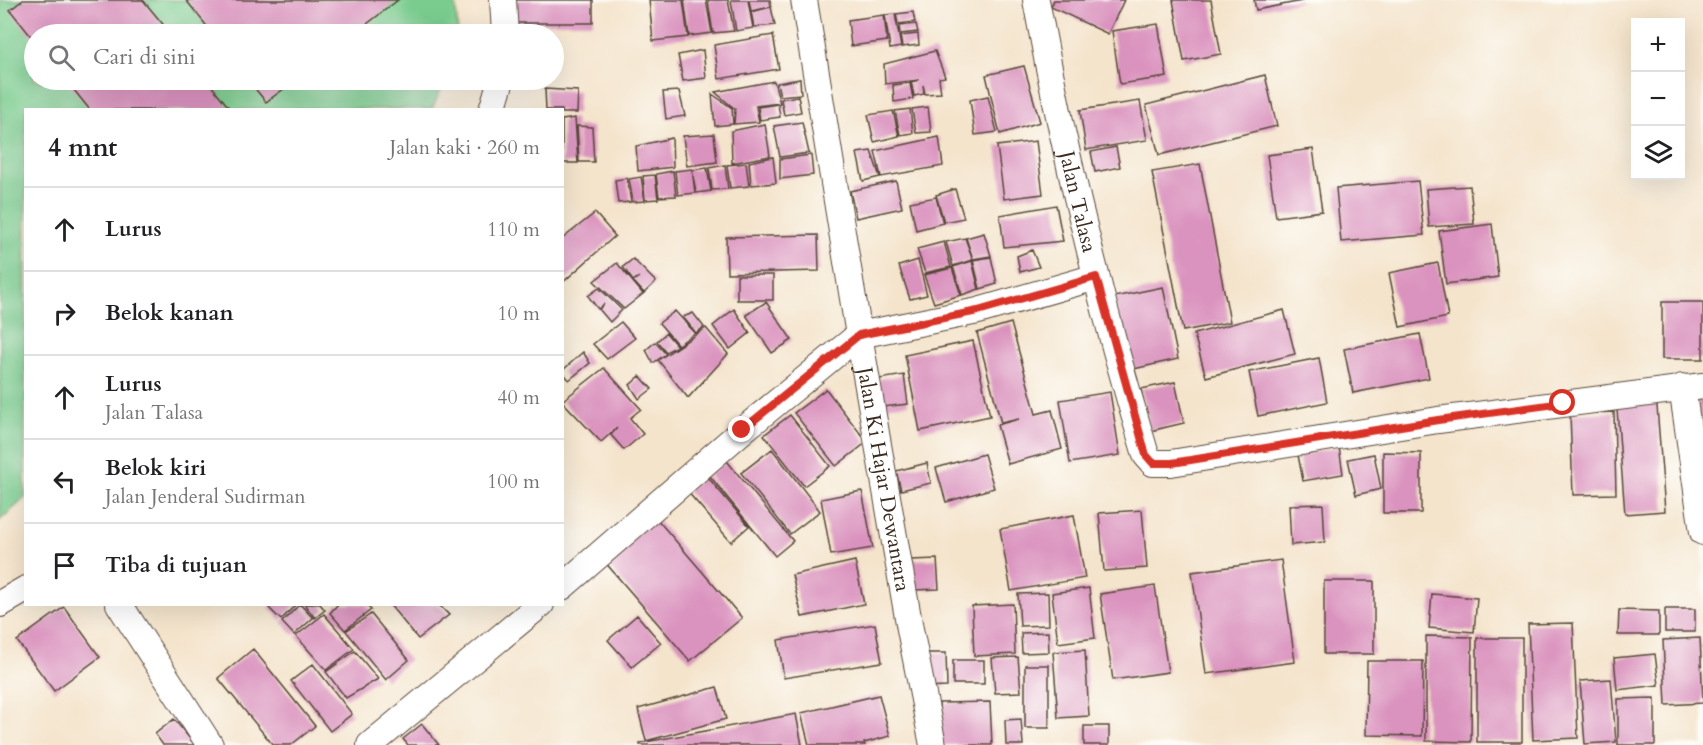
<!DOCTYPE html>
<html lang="id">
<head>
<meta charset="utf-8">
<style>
  :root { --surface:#fff; --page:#f6f6f6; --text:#202124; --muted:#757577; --line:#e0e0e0 }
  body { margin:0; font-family:Cardo,serif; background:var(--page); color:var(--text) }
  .controls { position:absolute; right:18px; top:18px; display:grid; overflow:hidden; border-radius:0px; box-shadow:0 6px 24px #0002 }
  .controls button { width:54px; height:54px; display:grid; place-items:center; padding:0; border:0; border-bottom:2px solid var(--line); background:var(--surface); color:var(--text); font:30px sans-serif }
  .stop { position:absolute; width:18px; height:18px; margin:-14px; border:4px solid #d93025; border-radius:50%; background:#fff }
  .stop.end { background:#d93025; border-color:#fff; box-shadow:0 2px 6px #0008 }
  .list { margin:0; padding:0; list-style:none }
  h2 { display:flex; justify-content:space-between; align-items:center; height:78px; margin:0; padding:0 24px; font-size:26px }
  h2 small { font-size:20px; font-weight:400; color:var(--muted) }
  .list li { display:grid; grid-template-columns:39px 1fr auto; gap:18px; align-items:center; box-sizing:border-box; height:84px; padding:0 24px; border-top:2px solid var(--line) }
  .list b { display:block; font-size:22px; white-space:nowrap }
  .list p { margin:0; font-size:20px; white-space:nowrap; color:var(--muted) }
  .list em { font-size:20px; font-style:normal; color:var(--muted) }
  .icon { flex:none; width:33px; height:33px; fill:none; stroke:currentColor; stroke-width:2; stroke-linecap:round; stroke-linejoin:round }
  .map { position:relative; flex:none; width:1703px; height:745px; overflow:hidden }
  .search { position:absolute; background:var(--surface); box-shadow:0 6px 24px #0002; left:24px; top:24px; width:540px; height:66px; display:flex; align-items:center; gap:15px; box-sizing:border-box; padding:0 21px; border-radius:33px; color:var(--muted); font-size:22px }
  .panel { position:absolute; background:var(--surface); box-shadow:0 6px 24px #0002; left:24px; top:108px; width:540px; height:498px; border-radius:0px }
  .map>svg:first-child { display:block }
  .green { fill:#79cc8e; stroke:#5a7b56; stroke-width:1.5 }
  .building { fill:#da92be }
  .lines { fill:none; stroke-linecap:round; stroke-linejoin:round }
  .minor-casing { stroke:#574638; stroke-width:28 }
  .minor { stroke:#fff; stroke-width:26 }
  .route { stroke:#d93025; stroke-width:8 }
  .labels { text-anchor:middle; stroke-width:6; stroke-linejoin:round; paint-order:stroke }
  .street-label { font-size:21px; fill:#3b2a1e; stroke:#fdfcf7 }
</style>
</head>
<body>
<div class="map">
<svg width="1703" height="745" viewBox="0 0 1703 745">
  <rect width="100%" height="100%" fill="#fdfcf7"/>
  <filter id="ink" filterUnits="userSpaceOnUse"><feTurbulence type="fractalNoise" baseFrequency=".0167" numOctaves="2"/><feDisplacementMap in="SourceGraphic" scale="12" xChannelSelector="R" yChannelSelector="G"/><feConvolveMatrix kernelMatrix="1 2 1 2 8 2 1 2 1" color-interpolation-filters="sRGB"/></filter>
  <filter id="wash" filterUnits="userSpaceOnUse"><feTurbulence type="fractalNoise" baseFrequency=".008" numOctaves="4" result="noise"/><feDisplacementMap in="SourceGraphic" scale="24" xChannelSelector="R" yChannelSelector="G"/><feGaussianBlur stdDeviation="1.35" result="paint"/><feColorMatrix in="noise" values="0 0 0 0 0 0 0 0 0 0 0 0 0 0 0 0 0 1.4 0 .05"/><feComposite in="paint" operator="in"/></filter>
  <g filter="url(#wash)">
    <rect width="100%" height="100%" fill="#f4e4cc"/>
    <path class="green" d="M0,0H455L458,34H34V80H445L432,109L26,110L25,498L0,520Z"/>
    <g id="blocks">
      <path class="building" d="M23,0H143L171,34H34V40L10,10Z
        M186,0H398L354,34H213Z
        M511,0H593V23H511Z
        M649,0H683L688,37L653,41Z
        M684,0H706L712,33L689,36Z
        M708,0H728L734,31L713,33Z
        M731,0H748L753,28L736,31Z
        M749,0H770L771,7L751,11Z
        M1054,0H1124L1108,34L1051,7Z
        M1173,0H1211L1221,54L1184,61Z
        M1254,0H1301L1302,1L1256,10Z
        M771,7L775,25L754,27L751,12Z
        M913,12L915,22L898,24L896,14Z
        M895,14L901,47L890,49L885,15Z
        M884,15L887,41L851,46L848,20Z
        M916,24L918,32L900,34L899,26Z
        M1158,24L1167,77L1120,84L1112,31Z
        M918,34L919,45L902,47L900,36Z
        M773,35L779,69L719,79L714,45Z
        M703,50L706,78L683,81L678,55Z
        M935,51L945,77L939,78L941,93L925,94L923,85L924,94L914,96L911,82L919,80L885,84L884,64Z
        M1024,66L1040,122L1000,134L986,75Z
        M1265,75L1277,126L1159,155L1146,105Z
        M800,79L801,94L780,96L777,83Z
        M66,80H207L231,110H90Z
        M248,80H296L266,102Z
        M774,81L780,103L756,106L759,122L734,124L735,109L715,92Z
        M910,83L913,99L894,102L893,85Z
        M545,89L578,91L577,113H562V110H546Z
        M679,91L685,116L666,119L663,92Z
        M712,94L732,108L733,124L715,126Z
        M798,96L801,112L784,115L781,99Z
        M988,96L997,132L975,135L970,100Z
        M1140,101L1147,140L1086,150L1080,110Z
        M778,104L780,117L760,120L758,107Z
        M928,107L931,132L916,133L912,109Z
        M910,109L913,133L900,135L895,111Z
        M893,111L899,136L874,142L868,115Z
        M575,118L578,163H562V120Z
        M802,122L809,153L780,157L774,126Z
        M765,124L770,156L732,163L731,131Z
        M577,126L592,127L594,162H579Z
        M714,134L717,162L687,166L683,136Z
        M939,137L943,166L881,177L875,151Z
        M672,138L673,167L638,171L636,146Z
        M1036,141L1043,194L1004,199L997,146Z
        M1116,147L1120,167L1095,172L1091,152Z
        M1313,149L1322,211L1276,217L1267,155Z
        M871,151L880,177L863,181L857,153Z
        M811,155L813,175L780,179V159Z
        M773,157L776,183L751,185L749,162Z
        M746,163L749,186L730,188L727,165Z
        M1200,164L1230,322L1183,331L1152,172Z
        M725,165L728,189L712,190L709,168Z
        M707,168L711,191L696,193L692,170Z
        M692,169L695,193L678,195L675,171Z
        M673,171L676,196L659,197L656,174Z
        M655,175L658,199L645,200L643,176Z
        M641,177L645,201L633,202L629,179Z
        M627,178L631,202L618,203L615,180Z
        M896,181L902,208L856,218L850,191Z
        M1418,181L1424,235L1341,242L1336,188Z
        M1470,186L1474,224L1429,227L1426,189Z
        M955,189L964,218L944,222L936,195Z
        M936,197L943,223L916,230L910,202Z
        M1056,205L1063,241L1004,247L1000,215Z
        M595,213L615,236L562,283V239Z
        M1492,224L1498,277L1446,284L1439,231Z
        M984,233L991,256L973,259L966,238Z
        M818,235L819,271L727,273L726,237Z
        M965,238L973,260L953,266L946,242Z
        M944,242L951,267L925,273L917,249Z
        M1032,250L1039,267L1020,272L1017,256Z
        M991,257L997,284L980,289L973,260Z
        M633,259L656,282L644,293L633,281L639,277L633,281L623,267Z
        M918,260L927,295L910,299L899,266Z
        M972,261L979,289L962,295L953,267Z
        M617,263L643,294L624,309L594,281Z
        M1438,263L1448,317L1400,327L1389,273Z
        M952,268L961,295L934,303L924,275Z
        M737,275H773V300H737Z
        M1163,287L1178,359L1129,370L1114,297Z
        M599,288L622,310L610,322L599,309L604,304L598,309L588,296Z
        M766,302L792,340L772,353L746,315Z
        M1662,302H1703V359H1662Z
        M734,309L750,333L730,349L713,326Z
        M1284,310L1295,354L1206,377L1194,334Z
        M675,311L695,333L678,345L659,323Z
        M693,313L704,327L696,333L683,317Z
        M621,322L635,338L607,359L593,344Z
        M1011,323L1036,414L1052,410L1062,449L1008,464L997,425L1019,419L1001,423L977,333Z
        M706,328L728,354L688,398L658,360Z
        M666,333L677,346L666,352L657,341Z
        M1420,334L1429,378L1353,393L1344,349Z
        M973,341L990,416L920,431L905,355Z
        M655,342L666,354L653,363L646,350Z
        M583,352L590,363L569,380L562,371Z
        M1319,358L1327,402L1258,416L1249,372Z
        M604,368L641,409L630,418L643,434L624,450L611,435L617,428L601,442L562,401Z
        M904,375L908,404L883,407L879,379Z
        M640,376L652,389L639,399L630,385Z
        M1175,382L1184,423L1150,431L1141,389Z
        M826,389L867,442L836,466L794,413Z
        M1110,392L1120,455L1070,463L1060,400Z
        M1656,393L1665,511L1625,514L1616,396Z
        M1703,396V418H1697L1696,397Z
        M1614,412L1616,494L1573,495L1570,414Z
        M790,415L830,466L804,486L764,435Z
        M1339,447L1343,474L1303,481L1298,455Z
        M772,449L820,511L790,534L741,473Z
        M1383,452L1421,453V513H1383Z
        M984,454L994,488L946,502L936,468Z
        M1374,454L1381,489L1356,495L1348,459Z
        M727,461L793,541L775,556L709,475Z
        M927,463L931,483L901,490L896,471Z
        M706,475L749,526L731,542L687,491Z
        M862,491L873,548L831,555L821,499Z
        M1323,504L1325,542L1291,545L1289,505Z
        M1142,510L1147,568L1104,571L1099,513Z
        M1074,515L1085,578L1011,591L1000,529Z
        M656,518L742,618L690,661L604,561Z
        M937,559L939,589L913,590L911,560Z
        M1281,560L1295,662L1206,674L1192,572Z
        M855,561L864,604L802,617L792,575Z
        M1324,581H1374V654H1324Z
        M1155,586L1168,672L1113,680L1100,594Z
        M1089,588L1095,638L1058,643L1052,593Z
        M1048,593L1049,625L1020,626L1018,594Z
        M1432,594L1477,598L1474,632L1429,628Z
        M274,604H296L281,620L269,608Z
        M300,604L313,618L294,635L282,622Z
        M304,604H320L325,610L315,618Z
        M338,604H365L371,610L345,630L330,613Z
        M389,604H438L449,615L418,639Z
        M1013,604L1015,654L974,656L972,606Z
        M64,607L100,657L54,691L17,641Z
        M1665,609H1695V632H1665Z
        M1619,610L1659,611V635H1618Z
        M324,614L354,649L326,670L296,636Z
        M371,614L409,660L386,680L346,631Z
        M637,615L661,643L632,667L608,640Z
        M1573,623L1578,738L1533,740L1528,624Z
        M875,624L882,662L784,678L778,640Z
        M1048,632L1049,652L1022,653L1021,633Z
        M1426,636L1472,637L1471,742L1426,741Z
        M1477,638H1522V742H1477Z
        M1700,638L1703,703L1666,705L1663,640Z
        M253,649L315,726L291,745H273L218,678Z
        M1085,650L1089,716L1058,718L1053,652Z
        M355,651L378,679L346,698L326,672Z
        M922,653H946L947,687L922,688Z
        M1655,654L1659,685L1617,690L1614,658Z
        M1018,657L1021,692L995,693L992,658Z
        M953,660H984V684H953Z
        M1367,661H1423L1422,736L1366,735Z
        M313,664L352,714L330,731L291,681Z
        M1025,665H1049V728H1025Z
        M1611,679L1616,742L1585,744L1580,681Z
        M717,687L726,719L646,741L638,709Z
        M879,695L890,736L864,743L865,745H809L801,713Z
        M1655,698V745H1618V699Z
        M990,702L992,745H940L939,703Z
        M796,714L802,745H640V743Z
        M174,719L195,745H163L155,734Z
        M1021,719L1023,745H1006L1005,720Z
        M422,724L439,745H408L403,739Z
        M1084,726H1109V745H1084Z"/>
    </g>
  </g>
  <g filter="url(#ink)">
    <use href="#blocks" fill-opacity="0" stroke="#574638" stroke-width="1.5"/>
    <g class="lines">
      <defs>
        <g id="minor">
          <path d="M503,0L505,34"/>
          <path id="s1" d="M804,0L859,335L910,629L933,745"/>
          <path id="s2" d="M1036,0C1064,154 1101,306 1146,455L1153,463H1171L1438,420L1703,386"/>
          <path d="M492,110L501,80"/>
          <path d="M1682,387L1703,532"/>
          <path d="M562,587L742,431L859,335L978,311L1096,277"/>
          <path d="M0,604L26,589"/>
          <path d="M119,604L210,745"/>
          <path d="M370,745L541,604"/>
        </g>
      </defs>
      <use href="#minor" class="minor-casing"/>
      <use href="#minor" class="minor"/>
    </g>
  </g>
  <g class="lines" filter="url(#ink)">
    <path class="route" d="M742,430L859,335L978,311L1096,277L1146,455L1153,463H1172L1438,420L1563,403"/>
  </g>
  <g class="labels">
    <g class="street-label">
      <text dy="7" stroke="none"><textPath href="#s2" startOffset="206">Jalan Talasa</textPath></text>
      <text dy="7" stroke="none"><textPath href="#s1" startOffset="486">Jalan Ki Hajar Dewantara</textPath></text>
    </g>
  </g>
</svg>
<div class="controls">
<button>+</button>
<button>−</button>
<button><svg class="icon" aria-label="layers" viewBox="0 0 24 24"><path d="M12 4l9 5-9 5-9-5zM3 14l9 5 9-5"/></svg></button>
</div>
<div class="stop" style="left:1563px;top:403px"></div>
<div class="stop end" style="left:742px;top:430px"></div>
<div class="search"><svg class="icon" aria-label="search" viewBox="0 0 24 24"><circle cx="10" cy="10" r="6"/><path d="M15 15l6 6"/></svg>Cari di sini</div>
<section class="panel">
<h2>4 mnt<small>Jalan kaki · 260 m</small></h2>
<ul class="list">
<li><svg class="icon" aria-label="ahead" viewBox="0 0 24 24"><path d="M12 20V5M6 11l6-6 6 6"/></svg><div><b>Lurus</b></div><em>110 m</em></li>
<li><svg class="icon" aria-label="right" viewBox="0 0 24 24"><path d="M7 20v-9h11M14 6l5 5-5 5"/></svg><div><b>Belok kanan</b></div><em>10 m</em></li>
<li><svg class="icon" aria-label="ahead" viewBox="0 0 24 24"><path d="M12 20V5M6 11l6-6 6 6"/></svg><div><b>Lurus</b><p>Jalan Talasa</p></div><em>40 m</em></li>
<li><svg class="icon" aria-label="left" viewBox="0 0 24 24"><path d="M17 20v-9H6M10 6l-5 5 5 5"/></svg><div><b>Belok kiri</b><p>Jalan Jenderal Sudirman</p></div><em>100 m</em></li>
<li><svg class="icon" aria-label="arrive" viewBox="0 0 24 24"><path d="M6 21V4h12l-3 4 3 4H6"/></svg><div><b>Tiba di tujuan</b></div></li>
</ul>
</section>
</div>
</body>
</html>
